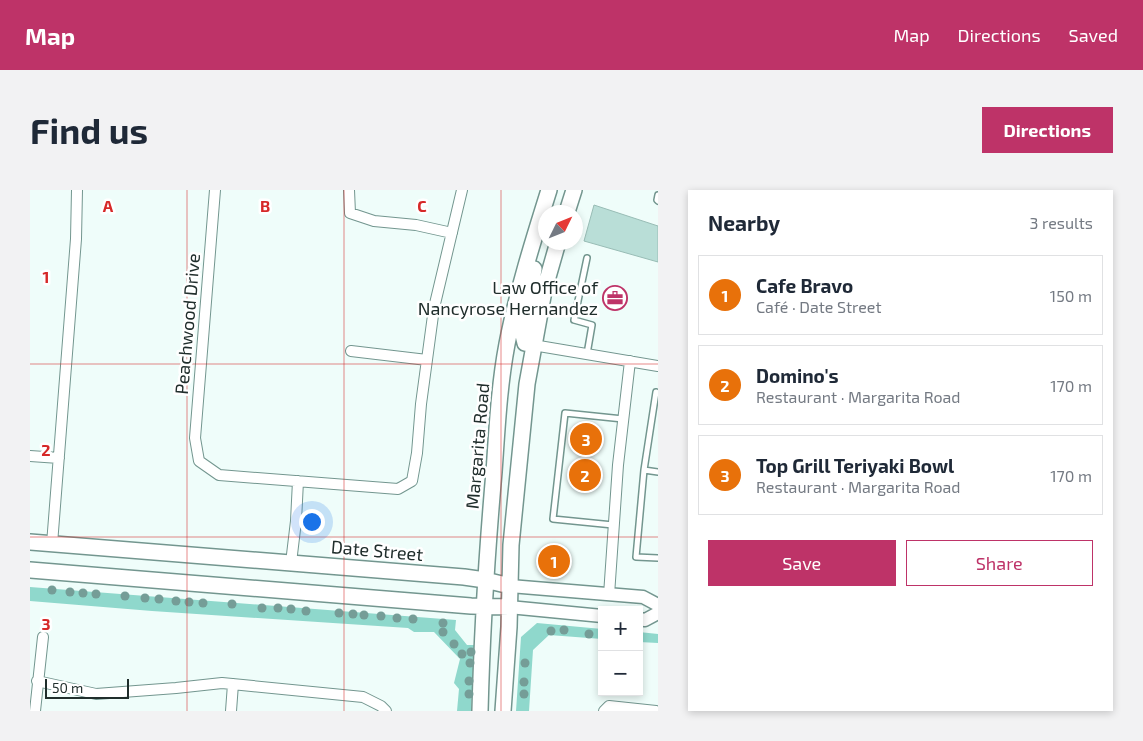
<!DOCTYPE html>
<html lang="en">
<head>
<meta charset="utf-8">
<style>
  :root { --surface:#fff; --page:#f2f2f3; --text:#1f2937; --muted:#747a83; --line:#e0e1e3; --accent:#be3368 }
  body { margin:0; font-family:"Exo 2",sans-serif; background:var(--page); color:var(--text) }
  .controls { position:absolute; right:15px; bottom:15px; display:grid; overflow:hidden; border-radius:0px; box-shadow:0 2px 8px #0003 }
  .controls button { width:45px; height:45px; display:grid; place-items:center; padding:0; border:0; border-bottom:1px solid var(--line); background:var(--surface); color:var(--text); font:25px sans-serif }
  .compass { position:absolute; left:508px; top:15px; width:45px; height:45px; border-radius:50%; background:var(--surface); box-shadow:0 2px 8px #0003; rotate:47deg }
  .scale { position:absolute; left:15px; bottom:12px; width:84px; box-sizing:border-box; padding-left:5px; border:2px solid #202e2c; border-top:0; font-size:14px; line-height:18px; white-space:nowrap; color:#202e2c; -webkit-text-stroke:4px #fff; paint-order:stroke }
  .you { position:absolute; left:281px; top:331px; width:18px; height:18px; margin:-12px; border:4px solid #fff; border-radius:50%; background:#1a73e8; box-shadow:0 0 0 8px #1a73e833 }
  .badge { display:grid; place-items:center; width:32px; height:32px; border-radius:50%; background:var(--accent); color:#fff; font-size:16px; font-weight:700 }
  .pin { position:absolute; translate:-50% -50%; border:2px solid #fff; box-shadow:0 1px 5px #0006 }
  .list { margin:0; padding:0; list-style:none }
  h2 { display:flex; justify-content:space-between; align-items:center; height:65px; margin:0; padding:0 20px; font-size:21px }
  h2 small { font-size:16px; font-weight:400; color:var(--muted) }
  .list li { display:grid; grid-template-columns:32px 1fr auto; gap:15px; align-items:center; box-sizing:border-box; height:80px; margin:0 10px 10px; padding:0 10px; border:1px solid var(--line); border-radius:0px }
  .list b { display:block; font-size:19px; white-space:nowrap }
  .list p { margin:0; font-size:16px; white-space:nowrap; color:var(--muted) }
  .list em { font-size:16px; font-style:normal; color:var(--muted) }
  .actions { display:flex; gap:10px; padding:15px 20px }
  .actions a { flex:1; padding:11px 0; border:1px solid var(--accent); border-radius:0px; text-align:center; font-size:18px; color:var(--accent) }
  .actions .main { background:var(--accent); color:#fff }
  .map { position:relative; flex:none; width:628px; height:521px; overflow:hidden; border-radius:0px }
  header { display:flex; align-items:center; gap:30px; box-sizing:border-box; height:70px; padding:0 25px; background:var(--accent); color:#fff }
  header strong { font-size:24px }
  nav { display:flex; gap:28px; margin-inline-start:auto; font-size:18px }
  .intro { display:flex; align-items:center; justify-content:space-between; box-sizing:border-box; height:120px; padding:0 30px }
  h1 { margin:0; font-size:35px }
  .button { padding:12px 22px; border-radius:0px; background:var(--accent); color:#fff; font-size:18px; font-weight:700 }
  main { display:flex; gap:30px; padding:0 30px }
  aside { flex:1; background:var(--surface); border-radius:0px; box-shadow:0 2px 8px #0003 }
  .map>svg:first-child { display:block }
  .green { fill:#8fd8cc }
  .building { fill:#b9ded7; stroke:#98bcb5 }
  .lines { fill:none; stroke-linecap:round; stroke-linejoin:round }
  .service-casing { stroke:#73968f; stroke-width:8 }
  .minor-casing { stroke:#73968f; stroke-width:12 }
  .tertiary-casing { stroke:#73968f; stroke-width:15 }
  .secondary-casing { stroke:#73968f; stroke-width:18 }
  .service { stroke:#fff; stroke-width:5 }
  .minor { stroke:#fff; stroke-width:10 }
  .tertiary { stroke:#fff; stroke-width:12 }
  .secondary { stroke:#fff; stroke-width:15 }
  .tree { fill:#759d97 }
  .grid { fill:none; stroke:#d62828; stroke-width:1; stroke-opacity:0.55 }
  .labels { text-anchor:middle; stroke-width:5; stroke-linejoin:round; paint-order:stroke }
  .poi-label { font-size:18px; fill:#202e2c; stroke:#fff; text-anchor:end }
  .street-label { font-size:18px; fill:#202e2c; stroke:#fff }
  .grid-label { font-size:16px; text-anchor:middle; font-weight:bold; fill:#d62828; stroke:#fff; stroke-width:5; stroke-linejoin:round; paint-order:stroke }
</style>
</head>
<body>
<header>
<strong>Map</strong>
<nav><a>Map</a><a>Directions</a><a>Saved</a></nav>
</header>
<div class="intro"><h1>Find us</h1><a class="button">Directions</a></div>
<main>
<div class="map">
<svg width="628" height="521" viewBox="0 0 628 521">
  <rect width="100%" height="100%" fill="#effdfa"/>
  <path class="green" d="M0,397L426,430L425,440L437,455H444L441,521H427L429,499L424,493L430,469L404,442H384L378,438L122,421L0,411Z
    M507,433L572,439V449L519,445L503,460L499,521H486L491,447Z
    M609,442L628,444V453L609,452Z"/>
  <path class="building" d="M564,15L628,36V72L554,51Z"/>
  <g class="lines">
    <defs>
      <path id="service" d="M628,5L627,10L628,11
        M557,164L562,135L544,130L557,68
        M626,202L614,280L606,367L628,368
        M614,280L628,282
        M583,335L523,329L535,223L593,229"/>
      <path id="minor" d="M185,0L165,248L169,271L189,285L368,299L382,291L387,263L391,214L404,118L432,0
        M319,0L320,23L344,31L386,35L422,43
        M503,155L628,176
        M321,161L397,170
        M0,266L29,268
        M22,354L46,49L47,0
        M261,373L266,331L268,291
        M579,405L588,275L600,171
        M7,491L66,504L146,498L192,493L333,507L351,516L356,521
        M5,521L13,447
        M201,521L203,494
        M574,521L579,516L626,521"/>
      <path id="tertiary" d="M480,396L613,407L628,415
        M479,417L572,426
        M609,429L615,430L628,423"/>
      <path id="secondary" d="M537,22L544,0
        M503,155L495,153L493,145L504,79
        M0,352L434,387L455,390L480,396
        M0,380L441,416L479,417
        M450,521C452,441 457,362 464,282C467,240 469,196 477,154C487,102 503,51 519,0
        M473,521L479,437L481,355L497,194L514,101L528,52"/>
    </defs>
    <use href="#service" class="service-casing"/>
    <use href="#minor" class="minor-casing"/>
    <use href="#tertiary" class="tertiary-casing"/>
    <use href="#secondary" class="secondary-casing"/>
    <use href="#service" class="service"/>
    <use href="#minor" class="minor"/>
    <use href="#tertiary" class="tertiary"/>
    <use href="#secondary" class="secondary"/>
  </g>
  <g class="tree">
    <circle cx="22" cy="400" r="4.5"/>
    <circle cx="40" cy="402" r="4.5"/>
    <circle cx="53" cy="403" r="4.5"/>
    <circle cx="66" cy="404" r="4.5"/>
    <circle cx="95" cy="406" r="4.5"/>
    <circle cx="115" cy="408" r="4.5"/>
    <circle cx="129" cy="409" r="4.5"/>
    <circle cx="146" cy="411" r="4.5"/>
    <circle cx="159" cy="412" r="4.5"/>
    <circle cx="173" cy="413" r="4.5"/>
    <circle cx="202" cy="414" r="4.5"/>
    <circle cx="232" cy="418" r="4.5"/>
    <circle cx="248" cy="418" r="4.5"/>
    <circle cx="261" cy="419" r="4.5"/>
    <circle cx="276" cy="421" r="4.5"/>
    <circle cx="309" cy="423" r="4.5"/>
    <circle cx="323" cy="424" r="4.5"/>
    <circle cx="334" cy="425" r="4.5"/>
    <circle cx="351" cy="426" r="4.5"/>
    <circle cx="367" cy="428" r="4.5"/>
    <circle cx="383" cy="429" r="4.5"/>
    <circle cx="413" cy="433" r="4.5"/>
    <circle cx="534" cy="440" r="4.5"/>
    <circle cx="521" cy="441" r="4.5"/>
    <circle cx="413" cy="442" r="4.5"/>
    <circle cx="559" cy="444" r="4.5"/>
    <circle cx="424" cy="454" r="4.5"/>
    <circle cx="441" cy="462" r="4.5"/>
    <circle cx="432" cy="464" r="4.5"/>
    <circle cx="440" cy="473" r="4.5"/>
    <circle cx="495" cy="473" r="4.5"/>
    <circle cx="439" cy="491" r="4.5"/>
    <circle cx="494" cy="492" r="4.5"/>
    <circle cx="439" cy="504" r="4.5"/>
    <circle cx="494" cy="504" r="4.5"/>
  </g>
  <path class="grid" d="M157,0V521M314,0V521M471,0V521M0,174H628M0,347H628"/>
  <defs>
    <symbol id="office-ring" viewBox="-11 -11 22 22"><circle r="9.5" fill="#fff" stroke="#be3368" stroke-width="1.5"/><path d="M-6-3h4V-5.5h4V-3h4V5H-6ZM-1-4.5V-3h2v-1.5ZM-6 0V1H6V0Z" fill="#be3368"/></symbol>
  </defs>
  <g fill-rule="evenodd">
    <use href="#office-ring" x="571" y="94" width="28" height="28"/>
  </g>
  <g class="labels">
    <g class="poi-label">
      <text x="568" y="104">Law Office of<tspan x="568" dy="21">Nancyrose Hernandez</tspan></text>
    </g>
    <g class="street-label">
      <text transform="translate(158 134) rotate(-85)" y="6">Peachwood Drive</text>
      <text transform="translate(448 256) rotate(-85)" y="6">Margarita Road</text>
      <text transform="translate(347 361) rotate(5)" y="6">Date Street</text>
    </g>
  </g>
  <g class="grid-label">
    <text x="78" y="22">A</text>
    <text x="235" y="22">B</text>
    <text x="392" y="22">C</text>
    <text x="16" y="93">1</text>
    <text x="16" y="266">2</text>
    <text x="16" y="440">3</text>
  </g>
</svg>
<div class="controls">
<button>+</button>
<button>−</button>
</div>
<svg class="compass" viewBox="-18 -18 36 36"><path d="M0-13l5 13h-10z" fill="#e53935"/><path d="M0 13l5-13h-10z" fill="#747a83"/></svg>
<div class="scale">50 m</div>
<div class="you"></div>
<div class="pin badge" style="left:524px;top:371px;background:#e8710a">1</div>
<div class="pin badge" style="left:555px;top:285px;background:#e8710a">2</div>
<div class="pin badge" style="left:556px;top:249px;background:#e8710a">3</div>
</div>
<aside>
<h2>Nearby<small>3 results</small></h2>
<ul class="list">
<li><span class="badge" style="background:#e8710a">1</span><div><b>Cafe Bravo</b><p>Café · Date Street</p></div><em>150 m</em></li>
<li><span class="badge" style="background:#e8710a">2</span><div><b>Domino's</b><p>Restaurant · Margarita Road</p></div><em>170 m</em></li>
<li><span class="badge" style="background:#e8710a">3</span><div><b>Top Grill Teriyaki Bowl</b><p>Restaurant · Margarita Road</p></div><em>170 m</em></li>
</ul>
<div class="actions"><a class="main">Save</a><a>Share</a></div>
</aside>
</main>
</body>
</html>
